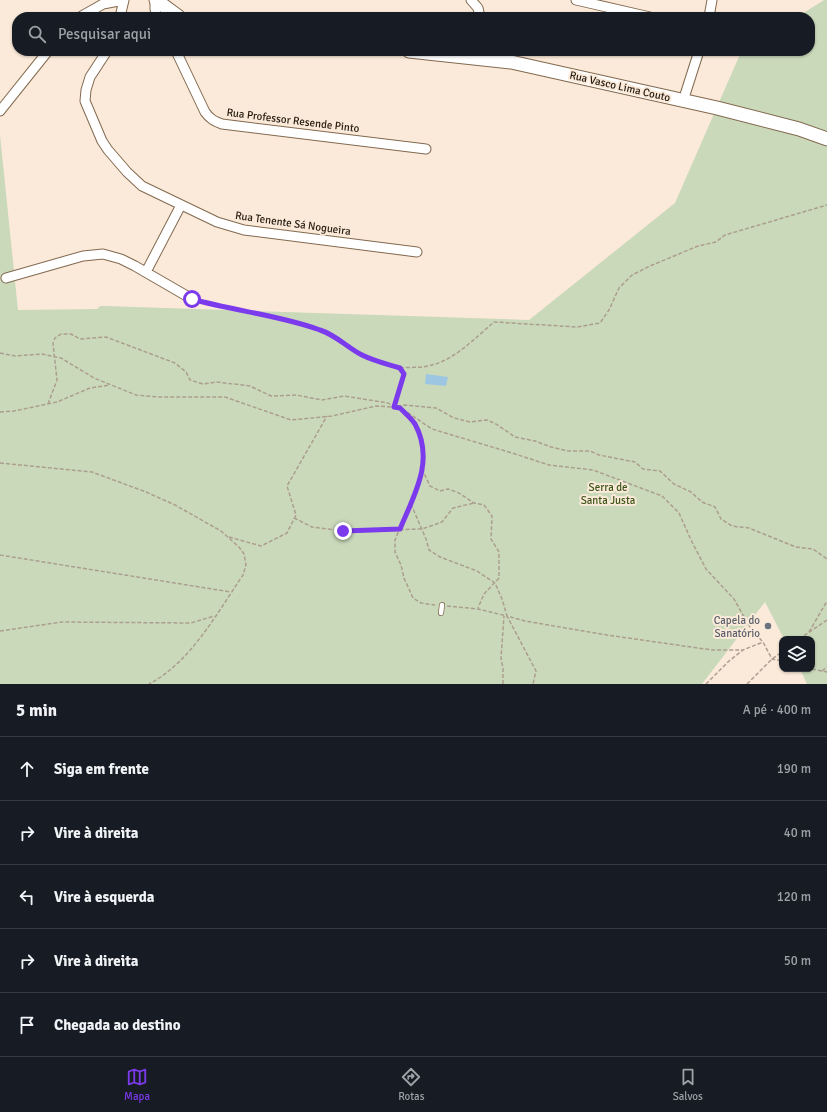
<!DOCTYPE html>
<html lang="pt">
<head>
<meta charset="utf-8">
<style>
  :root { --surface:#171b24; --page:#20242c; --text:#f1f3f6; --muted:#9ea1a6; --line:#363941; --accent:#7c3aed }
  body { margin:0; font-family:Signika,sans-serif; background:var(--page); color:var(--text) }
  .controls { position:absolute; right:12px; bottom:12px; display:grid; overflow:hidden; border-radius:8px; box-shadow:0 1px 3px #0004 }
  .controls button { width:36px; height:36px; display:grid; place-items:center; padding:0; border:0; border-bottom:1px solid var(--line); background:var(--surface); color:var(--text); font:20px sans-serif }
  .stop { position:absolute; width:12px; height:12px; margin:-9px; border:3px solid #7c3aed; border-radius:50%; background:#fff }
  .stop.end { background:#7c3aed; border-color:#fff; box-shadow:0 1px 4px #0008 }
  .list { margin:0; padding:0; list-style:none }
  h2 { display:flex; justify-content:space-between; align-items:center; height:52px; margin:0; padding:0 16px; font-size:17px }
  h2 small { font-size:13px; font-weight:400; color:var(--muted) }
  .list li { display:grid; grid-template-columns:26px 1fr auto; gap:12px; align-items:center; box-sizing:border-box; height:64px; padding:0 16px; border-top:1px solid var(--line) }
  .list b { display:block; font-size:15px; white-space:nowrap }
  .list em { font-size:13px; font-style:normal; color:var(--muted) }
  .icon { flex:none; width:22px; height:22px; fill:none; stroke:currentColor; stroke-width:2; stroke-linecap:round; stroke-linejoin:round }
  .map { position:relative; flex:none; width:827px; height:684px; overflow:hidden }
  .search { position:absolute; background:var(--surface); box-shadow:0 1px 3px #0004; left:12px; right:12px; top:12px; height:44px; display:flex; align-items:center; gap:10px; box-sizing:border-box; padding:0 14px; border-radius:16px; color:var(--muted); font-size:15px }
  .sheet { height:372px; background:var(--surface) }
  nav { display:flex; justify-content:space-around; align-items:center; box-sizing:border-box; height:56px; border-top:1px solid var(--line); background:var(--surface); font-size:11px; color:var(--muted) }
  nav a { display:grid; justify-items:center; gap:2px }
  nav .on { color:var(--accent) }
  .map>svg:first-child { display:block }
  .green { fill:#cad9ba }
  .water { fill:#9dc6e2 }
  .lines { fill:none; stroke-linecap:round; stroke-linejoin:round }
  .lane-casing { stroke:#82694f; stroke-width:6 }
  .street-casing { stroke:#82694f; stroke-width:11 }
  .secondary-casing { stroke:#82694f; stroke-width:15 }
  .path { stroke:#ac9e8f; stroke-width:1.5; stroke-dasharray:4 2; stroke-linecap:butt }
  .lane { stroke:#fff; stroke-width:4.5 }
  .street { stroke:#fff; stroke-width:9 }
  .secondary { stroke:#fff; stroke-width:13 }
  .route { stroke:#7c3aed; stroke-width:5 }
  .worship-dot { fill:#6b7280; stroke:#fbead9; stroke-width:1.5 }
  .labels { text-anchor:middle; stroke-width:4; stroke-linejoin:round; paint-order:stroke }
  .street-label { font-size:11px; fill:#241a0f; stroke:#fbead9 }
  .park-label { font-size:11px; fill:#3c5418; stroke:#fbead9 }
  .worship-label { font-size:11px; fill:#5b616d; stroke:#fbead9; text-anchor:end }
</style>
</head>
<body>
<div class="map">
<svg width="827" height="684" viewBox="0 0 827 684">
  <rect width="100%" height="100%" fill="#fbead9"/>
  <path class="green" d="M824,0H827V684H807L800,669H812V639H784L765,602L702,684H0V135L18,310L97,309L100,306H105L529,320L675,203L741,52L743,51H810V17H797Z"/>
  <path class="water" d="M426,374L448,377L446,386L425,384Z"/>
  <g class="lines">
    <defs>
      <path id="lane" d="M441,613L442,605"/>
      <path id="street" d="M155,0V9L157,17
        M471,0L478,8L480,17
        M576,0L650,17
        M80,17L103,4L124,0
        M120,17L124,0
        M709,17L712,0
        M107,51L90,77L86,90L85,101L102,141L108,150L127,172L142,186L217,222L244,230L417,252
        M176,51L205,112C210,119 214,121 222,124L426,149
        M499,51L511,62
        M683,101L699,51
        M0,111L48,51
        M146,272L181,205
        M6,278L83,256L103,254L121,259L135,266L192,299"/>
      <path id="secondary" d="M156,0L179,17
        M409,51L511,62L717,108L799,129L827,139"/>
    </defs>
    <use href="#lane" class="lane-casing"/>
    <use href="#street" class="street-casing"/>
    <use href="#secondary" class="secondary-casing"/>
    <path class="path" d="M199,301C239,313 282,315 321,330C335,335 347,346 360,354C372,361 387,364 400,368L404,374L394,407
      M0,353L15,356L42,354L61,358L94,378L136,395L159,397H225L291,420L332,416L376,406L393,407
      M400,368C409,367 419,368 428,366C454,361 475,338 494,322L577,327L600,323L609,310L619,288L632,275L650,266L698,246L716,242L725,235L827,205
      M48,404L57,380L53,343L55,338L61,334H71L80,339L106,337L175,363L186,372L190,380L203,384L217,382L250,386L271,396L296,395L322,400L344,396L388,403L394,407L404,405L436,408L454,418L470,422L487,420L496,424L515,437L535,441L551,447L568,451H590L599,455L635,462L643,469L660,471L674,484L691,492L702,502L715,507L721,519L732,526L749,528L796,547L813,549L827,559
      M397,407L401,408L432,429L512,453L549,465L593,470L662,496L679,513L691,540L706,569L734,599L751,629L763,642L772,659L782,661
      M403,411L414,423L422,441L424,460L420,479L395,540V552L401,565L404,578L413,598L421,603L435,605
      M0,412L14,411L57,402L90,388L110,385
      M0,463L92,472L146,492L175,505L221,531L239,547L244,554L246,565L243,575C217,613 191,662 149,684
      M422,469L430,486L440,491L448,489L459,493L474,503L484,505L492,516L491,539L499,552V578L484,594L478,608
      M411,504L426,539L429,550L440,557L477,571L495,583L502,599L507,616L525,621L607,635L712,650H743
      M294,518L312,527L343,531L422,529L442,522L453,508L474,503
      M229,537L261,546L287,533L296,515L287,486L327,416
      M0,555L231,592
      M447,606L478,609L507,616L536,671L533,684
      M0,631L62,622L191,623L214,616
      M809,632L827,601
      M799,639L827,620
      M812,669L827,672
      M822,671L827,667
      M503,684V668L501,658L504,616
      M706,684L729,661L743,650L763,642
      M747,684L772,659L782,652"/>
    <use href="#lane" class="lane"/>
    <use href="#street" class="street"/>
    <use href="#secondary" class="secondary"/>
  </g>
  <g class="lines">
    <path class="route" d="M192,299C234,311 279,315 320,330C336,335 348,348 362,355C374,361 387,364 400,368L404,374L394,407L400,408C405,413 411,418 415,424C435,461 414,495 400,529L343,531"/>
  </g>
  <circle class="worship-dot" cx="768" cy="626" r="4"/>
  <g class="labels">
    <g class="street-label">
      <text transform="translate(620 86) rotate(13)" y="4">Rua Vasco Lima Couto</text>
      <text transform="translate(293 120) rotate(7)" y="4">Rua Professor Resende Pinto</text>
      <text transform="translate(293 223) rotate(8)" y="4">Rua Tenente Sá Nogueira</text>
    </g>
    <g class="park-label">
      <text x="608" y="491">Serra de<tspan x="608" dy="13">Santa Justa</tspan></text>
    </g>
    <g class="worship-label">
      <text x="760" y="624">Capela do<tspan x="760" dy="13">Sanatório</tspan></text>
    </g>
  </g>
</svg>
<div class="controls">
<button><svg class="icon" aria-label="layers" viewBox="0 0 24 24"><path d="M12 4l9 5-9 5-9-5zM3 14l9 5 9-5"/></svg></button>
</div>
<div class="stop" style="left:192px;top:299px"></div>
<div class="stop end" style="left:343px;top:531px"></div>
<div class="search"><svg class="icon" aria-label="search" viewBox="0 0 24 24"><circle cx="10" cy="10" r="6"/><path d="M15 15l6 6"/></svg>Pesquisar aqui</div>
</div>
<section class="sheet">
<h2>5 min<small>A pé · 400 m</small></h2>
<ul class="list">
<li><svg class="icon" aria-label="ahead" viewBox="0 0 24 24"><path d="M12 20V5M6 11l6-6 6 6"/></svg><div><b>Siga em frente</b></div><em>190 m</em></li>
<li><svg class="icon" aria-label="right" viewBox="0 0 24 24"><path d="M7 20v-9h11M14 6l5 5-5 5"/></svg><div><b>Vire à direita</b></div><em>40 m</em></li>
<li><svg class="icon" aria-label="left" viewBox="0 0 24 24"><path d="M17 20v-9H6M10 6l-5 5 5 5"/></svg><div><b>Vire à esquerda</b></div><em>120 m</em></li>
<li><svg class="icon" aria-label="right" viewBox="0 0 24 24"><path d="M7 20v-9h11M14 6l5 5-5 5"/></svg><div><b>Vire à direita</b></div><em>50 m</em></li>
<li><svg class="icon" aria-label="arrive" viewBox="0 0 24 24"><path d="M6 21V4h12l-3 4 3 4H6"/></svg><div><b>Chegada ao destino</b></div></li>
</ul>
</section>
<nav>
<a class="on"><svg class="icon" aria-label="map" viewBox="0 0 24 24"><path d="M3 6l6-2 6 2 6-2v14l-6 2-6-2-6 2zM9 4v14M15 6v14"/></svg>Mapa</a>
<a><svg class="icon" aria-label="directions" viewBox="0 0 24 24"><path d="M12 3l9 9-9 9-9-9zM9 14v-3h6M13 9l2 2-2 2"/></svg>Rotas</a>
<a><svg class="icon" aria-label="saved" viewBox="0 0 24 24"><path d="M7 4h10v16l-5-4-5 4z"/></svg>Salvos</a>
</nav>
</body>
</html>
